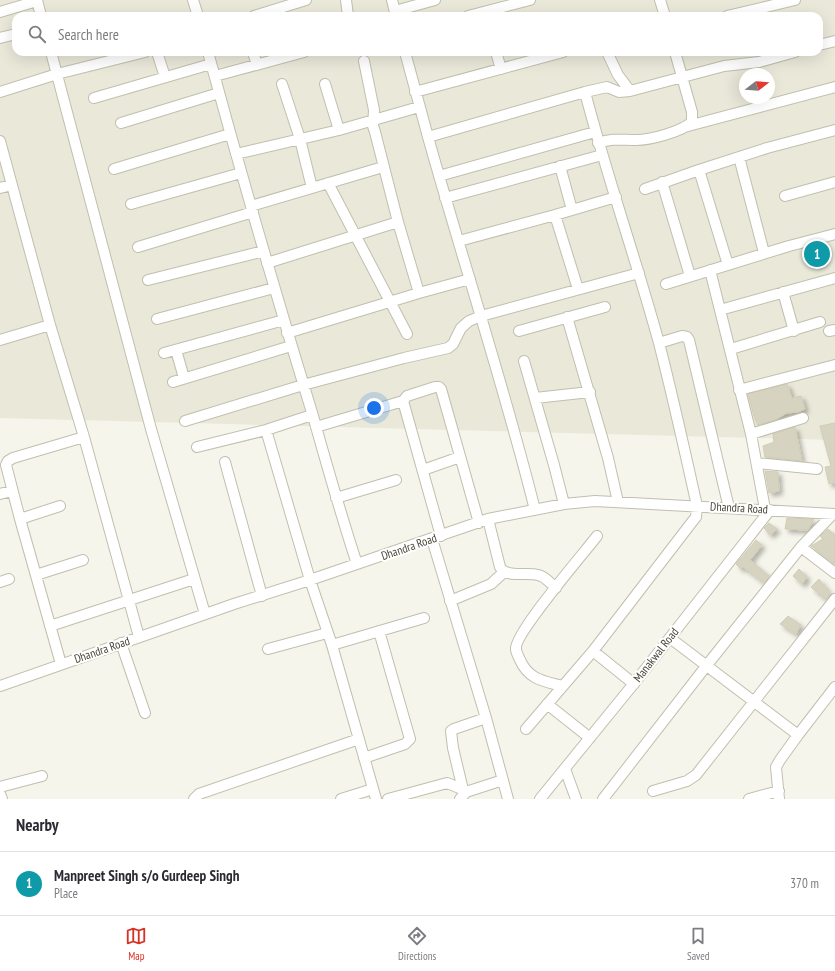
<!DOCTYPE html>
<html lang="en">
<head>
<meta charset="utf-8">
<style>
  :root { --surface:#fff; --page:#f7f7f7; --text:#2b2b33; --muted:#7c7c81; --line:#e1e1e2; --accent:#d93025 }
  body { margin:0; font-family:"PT Sans Narrow",sans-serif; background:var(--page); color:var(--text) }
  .compass { position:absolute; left:739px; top:68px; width:36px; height:36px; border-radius:50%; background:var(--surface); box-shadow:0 4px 16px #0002; rotate:73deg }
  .you { position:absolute; left:374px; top:408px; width:14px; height:14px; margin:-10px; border:3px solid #fff; border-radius:50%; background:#1a73e8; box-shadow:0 0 0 6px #1a73e833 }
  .badge { display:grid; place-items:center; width:26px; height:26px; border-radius:50%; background:var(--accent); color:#fff; font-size:13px; font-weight:700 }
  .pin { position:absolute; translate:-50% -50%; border:2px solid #fff; box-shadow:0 1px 4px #0006 }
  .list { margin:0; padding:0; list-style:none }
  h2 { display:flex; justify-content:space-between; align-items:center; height:52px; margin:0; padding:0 16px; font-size:17px }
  h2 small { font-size:13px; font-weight:400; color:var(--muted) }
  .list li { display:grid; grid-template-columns:26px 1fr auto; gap:12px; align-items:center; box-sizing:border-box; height:64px; padding:0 16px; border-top:1px solid var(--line) }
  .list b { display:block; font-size:15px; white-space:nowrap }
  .list p { margin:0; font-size:13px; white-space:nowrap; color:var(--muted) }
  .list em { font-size:13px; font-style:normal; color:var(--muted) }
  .icon { flex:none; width:22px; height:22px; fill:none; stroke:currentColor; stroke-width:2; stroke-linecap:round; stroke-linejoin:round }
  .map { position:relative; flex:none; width:835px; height:799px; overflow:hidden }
  .search { position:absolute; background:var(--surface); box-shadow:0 4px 16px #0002; left:12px; right:12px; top:12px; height:44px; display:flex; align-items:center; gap:10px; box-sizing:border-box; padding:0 14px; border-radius:12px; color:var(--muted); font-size:15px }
  .sheet { height:116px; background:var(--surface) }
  nav { display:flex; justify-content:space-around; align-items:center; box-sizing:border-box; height:56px; border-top:1px solid var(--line); background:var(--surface); font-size:11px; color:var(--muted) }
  nav a { display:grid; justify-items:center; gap:2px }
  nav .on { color:var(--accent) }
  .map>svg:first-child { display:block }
  .residential { fill:#e9e8d9; fill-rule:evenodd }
  .building { fill:#d7d3c1; stroke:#d2cdb4; filter:url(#shadow) }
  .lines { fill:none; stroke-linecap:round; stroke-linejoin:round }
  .minor-casing { stroke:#c1bfae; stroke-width:12 }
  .minor { stroke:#fff; stroke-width:10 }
  .labels { text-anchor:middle; stroke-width:4; stroke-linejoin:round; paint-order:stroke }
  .street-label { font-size:12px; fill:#4a4739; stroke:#fff }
</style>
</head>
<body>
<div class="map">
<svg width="835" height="799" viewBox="0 0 835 799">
  <defs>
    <filter id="shadow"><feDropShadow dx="3.5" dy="3.5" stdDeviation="2" flood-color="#0004"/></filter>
  </defs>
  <rect width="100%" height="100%" fill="#f6f5eb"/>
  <path class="residential" d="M0,0H835V440L0,418ZM16,16H819V52H16ZM745,74H769V98H745Z"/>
  <path class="building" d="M819,245L823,261L816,263L811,247Z
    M787,384L792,398L801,396L805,409L798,412L787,413L775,420L758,425L754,416L748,394Z
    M835,423V483L829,484L825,467L831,466L820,426Z
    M795,427L802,461L765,457L763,446L774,442L773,434Z
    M765,471L778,472L779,491L769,493Z
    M787,518L814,519L808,530L785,529Z
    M769,523L777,529L770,535L764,528Z
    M828,529L835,535V564L811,546L823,539L820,536Z
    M756,540L762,545L750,560L769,576L764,583L743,567L741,569L736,564Z
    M799,569L807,577L802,584L793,576Z
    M819,579L830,593L826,600L811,587Z
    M788,616L801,625L796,634L780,624Z"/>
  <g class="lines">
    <defs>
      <path id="minor" d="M37,0L41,16
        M193,0L198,16
        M346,0L348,16
        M392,0L396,16
        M660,0L665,16
        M395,11L435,0
        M0,12L37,1
        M254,16L306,0
        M468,16L530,0
        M727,16L795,0
        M0,38L16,34
        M819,45L835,41
        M51,52L151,429L205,614
        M157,52L165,77
        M208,52C241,174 276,295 313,416C327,466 341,515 357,564
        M253,52L257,65
        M405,52L428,137
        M496,52L501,69
        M607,52L618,75L630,91
        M364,61L374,110L373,126L375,132L398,222L419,293
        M215,76L304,52
        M282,84L300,139L312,188
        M325,84L339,130
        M0,92L57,74L145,52
        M415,92L563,52
        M94,98L211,64
        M121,123L219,93
        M688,126L835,87
        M0,141L50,325L84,437L139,637
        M598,143C613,138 621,140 636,140C650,140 681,132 692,122V112L675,52
        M236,154L339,130L419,107
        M739,157L764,253
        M560,166L572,210
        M114,169L230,134
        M699,170L767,148L835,130
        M439,176L595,132
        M662,182L690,276
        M328,183L407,334
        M0,188L12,185
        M645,189L699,170L728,265
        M785,196L835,182
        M445,198L602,155
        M131,204L241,173
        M251,206L383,167
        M555,215L578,289
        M459,241L555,215L616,197
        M138,247L253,212
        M267,263L398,222
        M710,270L720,310
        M148,280L264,251
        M666,284L789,246L835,234
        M783,292L794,331
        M567,317L608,458L618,502
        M157,319L274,288
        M519,331L605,307
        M829,331L835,330
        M287,333L419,293L470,279
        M0,340L50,325
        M659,343L682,336L687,337L689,340L729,508
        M731,349L820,322
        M176,350L184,378
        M164,353L284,320
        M524,361L554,465L564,504
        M173,382L291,346
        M739,390L835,365
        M535,398L590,392
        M185,421L303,385L404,358L448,348L453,344L461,328L469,321L481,316L639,273
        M316,427L403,401
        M266,430L310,580L332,645L376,799
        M751,434L803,418
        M197,447L266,430L312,415
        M225,462L262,596
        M757,463L817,469
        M423,470L460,457
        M0,494L12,491
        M336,498L396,480
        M765,509L751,434L720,310L835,278
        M535,510C504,385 463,262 428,137L585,92
        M20,519L60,506
        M488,519L500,567C505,578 528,572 538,575C545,576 551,584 556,588
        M441,536L403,401L407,396L435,387H439L441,389L479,523
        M432,539L486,718L508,799
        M801,547L835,573
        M36,575L83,560
        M0,582L9,579
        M450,601L491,584L504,572
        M50,626L194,579
        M670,638L798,735L835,687
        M121,643L145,713
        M332,645L424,618
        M268,649L327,633
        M593,651L634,684
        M61,664L20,519L6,465L8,461L13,458L84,437
        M0,686L234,604L310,580L488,519L564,504L595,501L835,514
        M562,686C544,681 529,680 520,660C519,657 516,653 516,649C514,634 584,553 597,536
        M547,704L590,738
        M526,729L593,651L692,522L696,517L697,506C685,452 673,397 659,343C636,259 607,177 585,92L607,87L619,92L630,91L724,66L759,62L795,52
        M364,758L405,744L410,739L379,631
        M565,769L576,799
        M0,787L42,776
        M653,791L687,781L696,775L835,599
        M0,794L2,799
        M464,794L453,748L451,731L454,729L486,718
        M194,799L199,794L359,739
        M341,799L373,789
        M388,799L447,783L462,789
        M460,799L466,792L503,780
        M540,799L636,681L770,510
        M603,799L707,665L801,547L833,514
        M749,799L779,791
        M779,799L776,767L780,760L798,735"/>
    </defs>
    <use href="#minor" class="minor-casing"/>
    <use href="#minor" class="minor"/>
  </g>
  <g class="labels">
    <g class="street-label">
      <text transform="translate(739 508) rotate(3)" y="4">Dhandra Road</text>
      <text transform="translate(409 547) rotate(-19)" y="4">Dhandra Road</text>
      <text transform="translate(102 650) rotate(-19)" y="4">Dhandra Road</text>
      <text transform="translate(656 655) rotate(-52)" y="4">Manakwal Road</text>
    </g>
  </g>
</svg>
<svg class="compass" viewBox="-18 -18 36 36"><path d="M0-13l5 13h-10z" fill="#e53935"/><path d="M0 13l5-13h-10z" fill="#7c7c81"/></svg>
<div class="you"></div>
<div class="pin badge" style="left:817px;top:254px;background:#0f9aa8">1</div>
<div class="search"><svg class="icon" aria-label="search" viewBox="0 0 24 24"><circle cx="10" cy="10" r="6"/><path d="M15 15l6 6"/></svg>Search here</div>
</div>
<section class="sheet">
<h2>Nearby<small></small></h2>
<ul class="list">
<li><span class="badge" style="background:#0f9aa8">1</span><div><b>Manpreet Singh s/o Gurdeep Singh</b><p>Place</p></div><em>370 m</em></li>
</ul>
</section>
<nav>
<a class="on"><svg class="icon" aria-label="map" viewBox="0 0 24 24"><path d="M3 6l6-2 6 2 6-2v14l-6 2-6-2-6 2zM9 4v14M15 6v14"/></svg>Map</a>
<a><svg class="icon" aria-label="directions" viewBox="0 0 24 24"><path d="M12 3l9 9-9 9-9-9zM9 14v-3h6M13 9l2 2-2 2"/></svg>Directions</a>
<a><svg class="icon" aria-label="saved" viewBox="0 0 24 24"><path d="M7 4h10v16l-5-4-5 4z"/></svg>Saved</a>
</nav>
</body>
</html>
